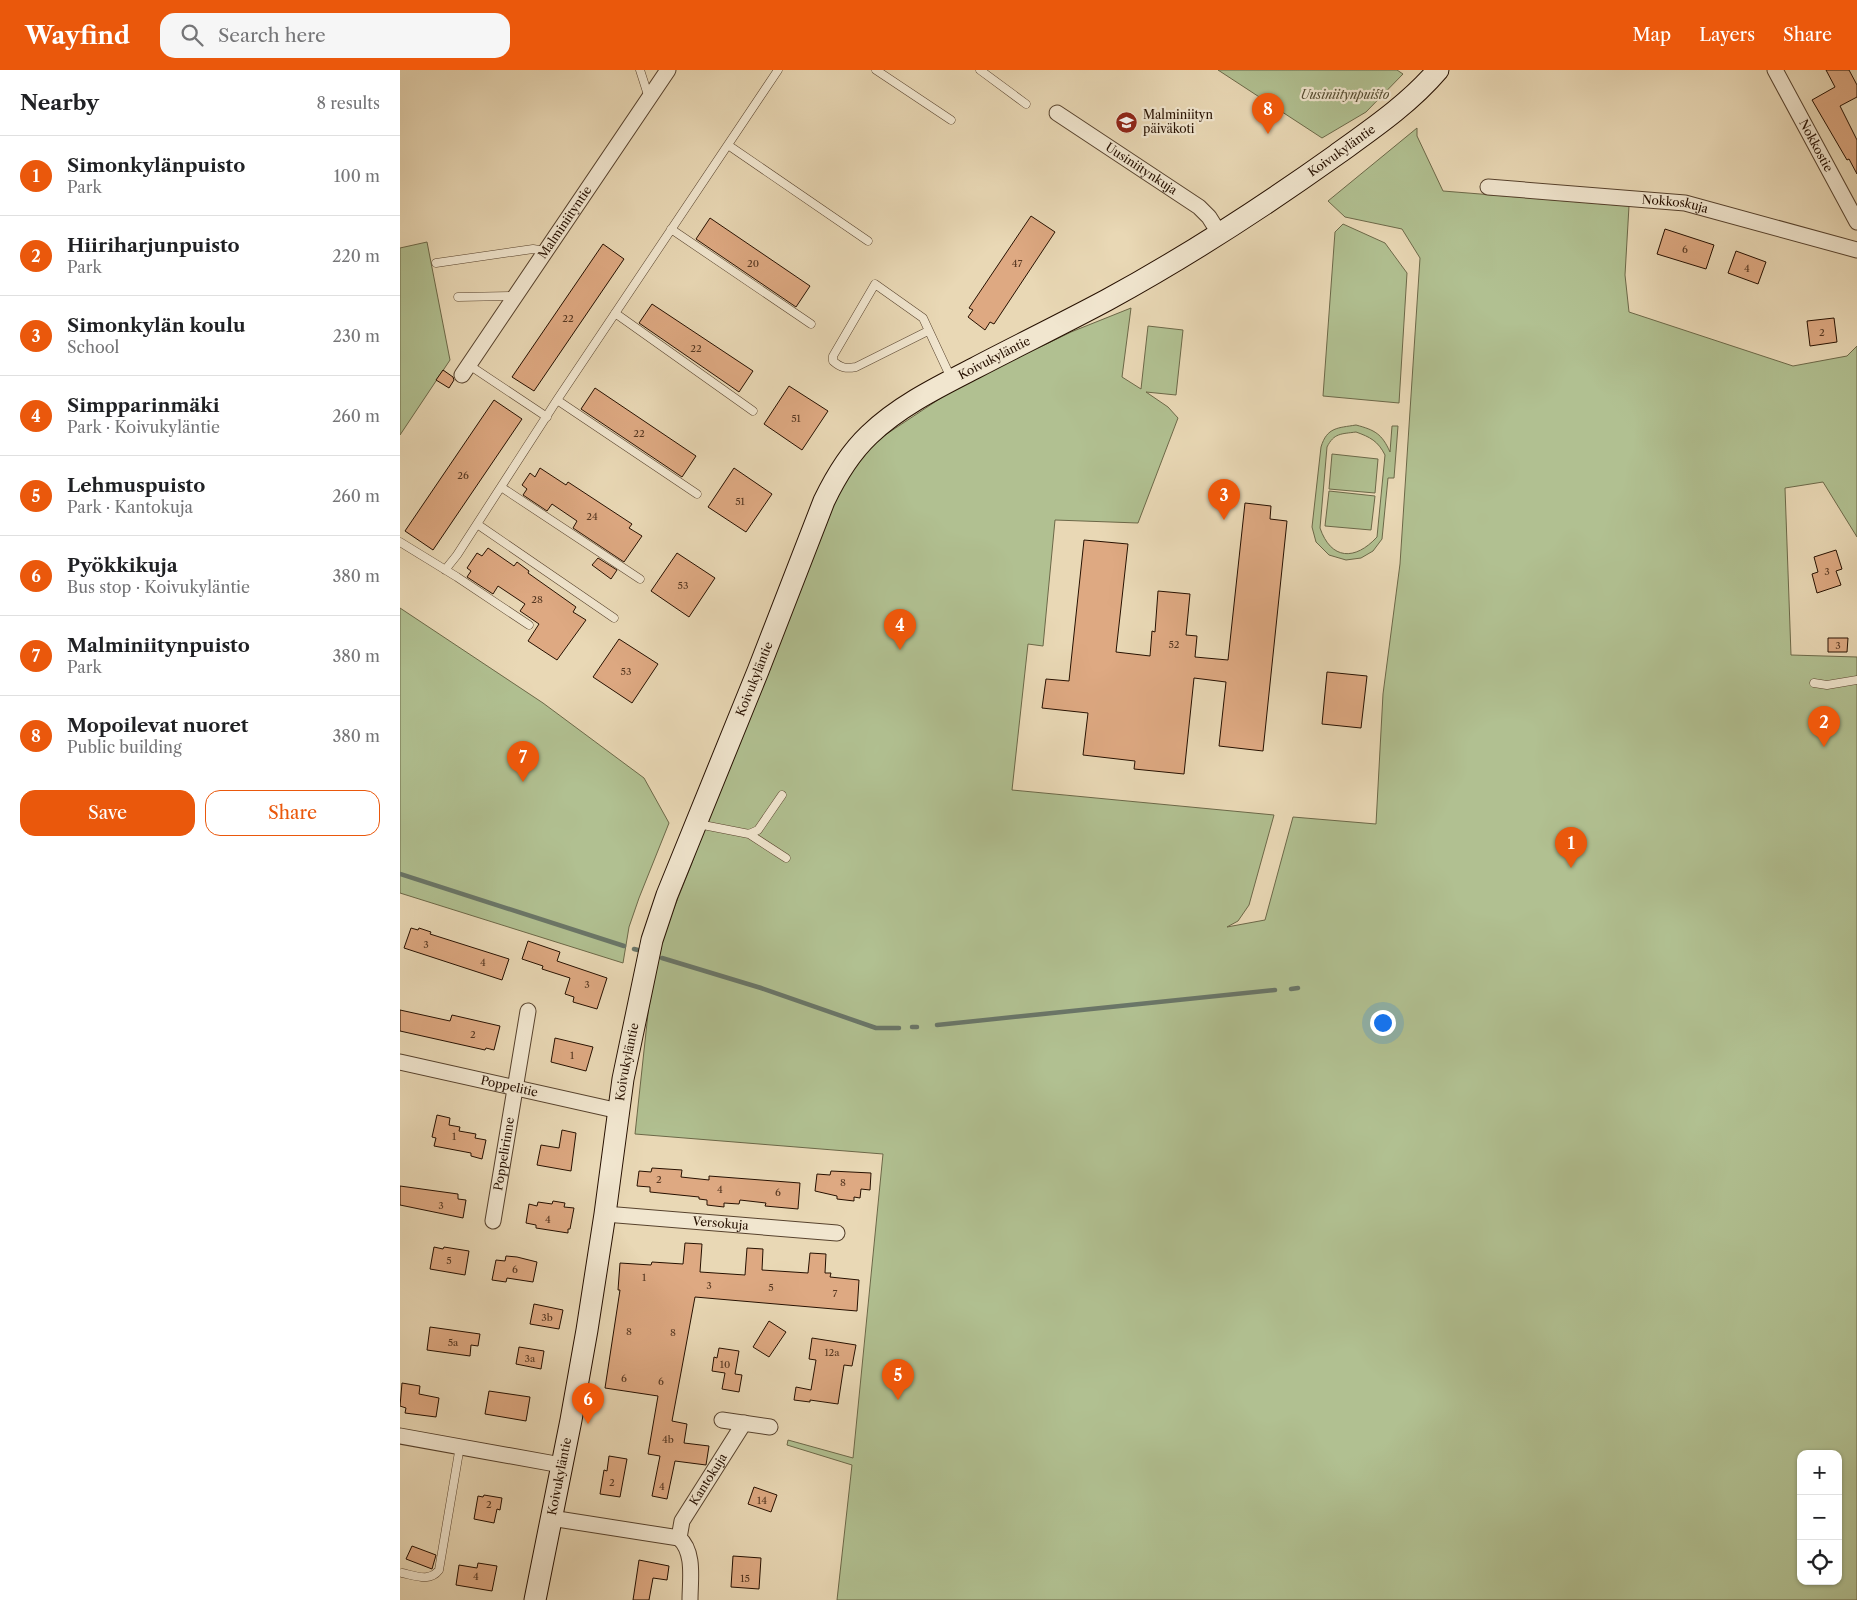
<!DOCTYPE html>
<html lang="en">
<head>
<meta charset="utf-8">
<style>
  :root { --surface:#fff; --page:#f6f6f6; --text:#202124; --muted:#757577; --line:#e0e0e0; --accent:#ea580c }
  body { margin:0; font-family:"Libre Caslon Text",serif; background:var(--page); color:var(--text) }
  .controls { position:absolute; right:15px; bottom:15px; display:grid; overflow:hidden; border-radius:10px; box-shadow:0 1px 4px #0004 }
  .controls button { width:45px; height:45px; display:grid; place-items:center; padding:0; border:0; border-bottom:1px solid var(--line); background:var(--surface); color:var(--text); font:25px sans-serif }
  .you { position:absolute; left:982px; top:952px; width:18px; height:18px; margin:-12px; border:4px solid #fff; border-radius:50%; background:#1a73e8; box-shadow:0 0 0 8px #1a73e833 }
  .badge { display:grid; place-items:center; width:32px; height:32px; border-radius:50%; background:var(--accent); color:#fff; font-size:16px; font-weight:700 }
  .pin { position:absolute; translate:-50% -41px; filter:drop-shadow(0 1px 2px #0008) }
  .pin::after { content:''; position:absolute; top:26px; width:18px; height:15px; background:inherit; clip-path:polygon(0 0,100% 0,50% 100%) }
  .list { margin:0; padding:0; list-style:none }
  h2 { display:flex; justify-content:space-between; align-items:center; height:65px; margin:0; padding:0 20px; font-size:21px }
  h2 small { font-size:16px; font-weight:400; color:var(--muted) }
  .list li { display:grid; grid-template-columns:32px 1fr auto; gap:15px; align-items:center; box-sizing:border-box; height:80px; padding:0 20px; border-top:1px solid var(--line) }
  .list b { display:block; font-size:19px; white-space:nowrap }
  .list p { margin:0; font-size:16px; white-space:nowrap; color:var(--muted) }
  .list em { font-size:16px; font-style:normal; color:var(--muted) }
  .actions { display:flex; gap:10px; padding:15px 20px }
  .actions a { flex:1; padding:11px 0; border:1px solid var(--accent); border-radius:15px; text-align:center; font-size:18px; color:var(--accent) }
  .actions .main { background:var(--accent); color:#fff }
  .icon { flex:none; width:28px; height:28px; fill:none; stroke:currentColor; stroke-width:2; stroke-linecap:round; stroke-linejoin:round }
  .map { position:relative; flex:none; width:1457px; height:1530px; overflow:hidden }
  header { display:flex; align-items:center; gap:30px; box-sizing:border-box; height:70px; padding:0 25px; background:var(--accent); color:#fff }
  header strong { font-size:24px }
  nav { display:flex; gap:28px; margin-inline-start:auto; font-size:18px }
  .search { width:350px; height:45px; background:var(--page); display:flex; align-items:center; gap:12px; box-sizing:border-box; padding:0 18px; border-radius:15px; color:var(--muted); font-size:19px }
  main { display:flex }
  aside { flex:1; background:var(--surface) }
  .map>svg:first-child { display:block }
  .green { fill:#b1c091; stroke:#6c6848; fill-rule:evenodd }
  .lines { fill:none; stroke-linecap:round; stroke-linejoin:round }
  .stream { stroke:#6a7668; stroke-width:4.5 }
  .building { fill:#dea982; stroke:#261000 }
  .service-casing { stroke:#57422d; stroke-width:9 }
  .minor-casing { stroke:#57422d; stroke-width:17 }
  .secondary-casing { stroke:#261000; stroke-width:23 }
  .service { stroke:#f1e6cf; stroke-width:8 }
  .minor { stroke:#f1e6cf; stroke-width:15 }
  .secondary { stroke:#f1e6cf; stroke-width:21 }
  .labels { text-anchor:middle; stroke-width:4.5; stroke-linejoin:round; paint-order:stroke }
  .number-label { font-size:10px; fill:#543620 }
  .park-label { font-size:12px; font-style:italic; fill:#574e33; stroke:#f1e6cf }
  .poi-label { font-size:12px; fill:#261000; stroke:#f1e6cf; text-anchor:start }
  .street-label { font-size:12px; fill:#261000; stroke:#f1e6cf }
</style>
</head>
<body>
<header>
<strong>Wayfind</strong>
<div class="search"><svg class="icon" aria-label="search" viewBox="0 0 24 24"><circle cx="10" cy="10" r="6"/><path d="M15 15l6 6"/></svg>Search here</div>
<nav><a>Map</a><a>Layers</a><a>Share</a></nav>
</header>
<main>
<aside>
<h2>Nearby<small>8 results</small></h2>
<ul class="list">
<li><span class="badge">1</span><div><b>Simonkylänpuisto</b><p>Park</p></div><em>100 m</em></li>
<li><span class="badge">2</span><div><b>Hiiriharjunpuisto</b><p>Park</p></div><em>220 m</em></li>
<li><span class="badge">3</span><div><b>Simonkylän koulu</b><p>School</p></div><em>230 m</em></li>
<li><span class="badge">4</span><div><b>Simpparinmäki</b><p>Park · Koivukyläntie</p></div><em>260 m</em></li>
<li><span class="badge">5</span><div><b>Lehmuspuisto</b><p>Park · Kantokuja</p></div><em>260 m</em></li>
<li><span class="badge">6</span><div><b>Pyökkikuja</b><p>Bus stop · Koivukyläntie</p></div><em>380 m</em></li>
<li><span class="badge">7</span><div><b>Malminiitynpuisto</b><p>Park</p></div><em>380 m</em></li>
<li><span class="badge">8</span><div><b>Mopoilevat nuoret</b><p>Public building</p></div><em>380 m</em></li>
</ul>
<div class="actions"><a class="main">Save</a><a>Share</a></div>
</aside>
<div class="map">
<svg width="1457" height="1530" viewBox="0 0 1457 1530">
  <rect width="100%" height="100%" fill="#e9d8b5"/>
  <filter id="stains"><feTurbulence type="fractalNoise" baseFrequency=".004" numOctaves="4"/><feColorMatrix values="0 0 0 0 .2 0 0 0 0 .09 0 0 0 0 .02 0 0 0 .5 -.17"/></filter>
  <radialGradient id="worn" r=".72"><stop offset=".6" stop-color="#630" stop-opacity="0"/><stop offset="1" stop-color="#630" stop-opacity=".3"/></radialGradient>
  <path class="green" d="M818,0H997L1003,4L966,42L922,68Z
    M1017,58V66L1043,121L1229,136L1225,205L1229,242L1393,296L1447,286L1457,276V467L1423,412L1385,418L1391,585L1457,587V1530H437L452,1395L387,1375L388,1370L453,1388L483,1084L235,1064L254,888L292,793L313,733L442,414L476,371L556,318L671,262L731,238L722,307L741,319L748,256L783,260L776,325L746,322L768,337L778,348L738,453L655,450L643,576L628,574L612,720L874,745L849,835L838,851L827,857L865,850L893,747L976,754L983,624L1000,494L1020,188L1002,159L945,147L928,131ZM1401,1384H1438V1511H1401Z
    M943,154L985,173L1007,203L999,333L923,326L935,162Z
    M27,172L50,290L0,365V178Z
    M956,355C975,360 982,364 990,382L992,356H998L994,408H988L982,469L973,481L961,488L946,490L929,485L916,472L912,457L921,377C927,357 938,358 956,355ZM956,362C970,367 978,371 985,385L977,467C955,491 931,490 920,458L927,377C934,363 941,364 956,362Z
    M932,384L978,389L975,423L929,419Z
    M929,421L975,426L971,460L925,456Z
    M0,538L143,633L244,708L269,753L239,828L229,857L223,893L0,823Z"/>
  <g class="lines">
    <path class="stream" d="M0,804L224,876
      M234,879L238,880
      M262,888L361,918L476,958H499
      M891,919L898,918
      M537,955L875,920
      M512,957H517"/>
  </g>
  <path class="building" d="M1426,0H1449L1457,15V27L1440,36L1457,70V104L1449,89L1447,90L1412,30L1435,17Z
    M631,146L655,162L594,254L590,252L585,260L568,247L573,240L569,238Z
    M310,148L410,216L396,237L296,169Z
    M1265,159L1314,175L1306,199L1257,184Z
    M203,174L224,189L134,321L112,307Z
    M1336,181L1366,192L1358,214L1328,203Z
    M252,234L353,301L339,322L239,253Z
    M1434,248L1437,272L1410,276L1407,251Z
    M43,300L53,307L54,310L49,318L36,310Z
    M389,316L428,341L402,380L364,354Z
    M195,318L296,386L282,407L181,339Z
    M94,330L122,349L33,480L5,461Z
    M140,398L166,415L168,412L232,454L229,458L242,466L224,492L173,458L177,451L152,434L147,441L123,425L127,419L122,415L130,403L135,407Z
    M334,398L372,424L346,462L308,437Z
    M845,433L871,436L870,449L887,451L863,681L819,676L826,612L794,608L784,704L734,699L735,691L683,685L688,643L642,638L646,609L669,611L684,470L728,474L716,582L750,586L752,561L755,562L758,521L790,524L786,565L797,566L795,587L828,590Z
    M88,478L114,496L117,492L129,501L128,503L176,537L173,542L186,550L157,590L128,571L139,554L120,541L125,534L98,516L93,524L67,507L71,501L67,498L77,483L82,486Z
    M1436,480L1442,499L1436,501L1441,515L1417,523L1412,504L1418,502L1414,487Z
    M277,483L315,508L289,547L251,521Z
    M198,488L217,500L211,509L192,495Z
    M1428,568H1448L1447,582H1428Z
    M219,569L258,594L232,633L193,607Z
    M927,602L967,606L961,658L922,654Z
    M11,858L18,860L19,858L31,862L30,864L109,889L102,910L4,878Z
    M128,871L160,882L157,891L207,908L197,939L173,932L174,927L165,924L170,908L142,899L143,896L122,889Z
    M0,940L50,951L52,945L100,956L94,980L86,978L85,980L0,961Z
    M155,968L193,977L186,1001L151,992Z
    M37,1045L50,1048L49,1055L60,1057L59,1061L76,1064L75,1068L86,1070L82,1089L71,1086V1083L34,1076L36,1068L32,1067Z
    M162,1060L176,1063L171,1101L137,1095L141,1075L159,1078Z
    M252,1098L282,1100L281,1107L309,1110V1106L400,1113L398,1139L365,1136L366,1133L340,1130L339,1134L324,1133V1137L307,1135V1130L299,1129V1127L250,1122V1117L237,1116L239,1101L251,1102Z
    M431,1101L471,1103L470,1120L461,1119L460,1128L454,1127V1131L437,1129V1126L415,1121L417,1104L430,1105Z
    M0,1116L58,1124V1129L66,1130L63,1148L0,1135Z
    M153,1131L165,1133L164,1137L174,1138L170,1159H168V1163L136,1158V1155L126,1153L129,1134L137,1136L138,1132L152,1134Z
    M285,1173L302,1174L300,1202L345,1205L347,1178L363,1179L362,1200L408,1203L410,1183L426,1184L425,1203H431L430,1207L459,1210L457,1241L295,1227L272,1351L287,1354L284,1373L309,1376L306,1395L275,1391L267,1429L252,1426L260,1386L248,1384L258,1326L205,1318L220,1220H218L220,1193L251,1195L252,1192L283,1194Z
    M34,1177L43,1179L44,1177L69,1181L65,1205L30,1199Z
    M106,1186L117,1187L137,1192L133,1212L107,1208L106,1212L92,1210L96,1190L105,1191Z
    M134,1234L163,1240L159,1259L130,1254Z
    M369,1251L386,1262L369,1287L353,1277Z
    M30,1257L80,1264L78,1276L71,1275L70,1286L27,1280Z
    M412,1268L456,1275L452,1296L444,1295L438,1334L410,1330V1332L394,1330L396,1317L411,1320L416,1290L409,1289Z
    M119,1277L144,1281L141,1299L116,1294Z
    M319,1278L339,1281L335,1304L342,1305L339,1322L322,1319L325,1303L312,1301L314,1287L317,1288Z
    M2,1313L20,1316L19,1324L39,1328L36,1347L5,1343L6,1338L0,1336Z
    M89,1321L130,1327L126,1351L85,1344Z
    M209,1386L227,1389L220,1427L200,1424L204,1400L207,1401Z
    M354,1417L377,1425L371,1442L348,1434Z
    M84,1425L102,1428L100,1440L97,1439L94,1453L74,1449L78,1426L83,1427Z
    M12,1476L36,1485L32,1499L6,1489Z
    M333,1486L361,1488L359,1519L331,1517Z
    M239,1490L269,1496L267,1510L253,1508L249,1530H233Z
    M78,1493L97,1496L92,1521L56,1515L59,1495L77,1498Z"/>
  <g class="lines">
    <defs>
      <path id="service" d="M240,0L249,28
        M476,0L551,50
        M580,0L626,34
        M328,75L468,171
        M271,159L411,254
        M36,193L133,179L146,181
        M58,227L115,226
        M215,243L353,341
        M528,261L456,297C446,299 441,298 433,291V286L475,214L523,248L551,308
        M69,295L147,347
        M157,330L297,424
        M101,417L240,509
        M77,454L214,548
        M0,472L57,507L129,555
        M45,500L57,485L157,330L378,0
        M1414,613L1427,615L1457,610
        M298,754L349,764L386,788
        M349,764L358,760L382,725
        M2,1503C16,1506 30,1512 39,1500L60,1376"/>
      <g id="minor">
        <path id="s1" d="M1375,0L1457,152"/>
        <path id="s2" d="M657,43L799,137L809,147L819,163"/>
        <path id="s3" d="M1088,117L1285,133L1457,180"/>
        <path id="s4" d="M62,305L268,0"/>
        <path id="s5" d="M0,992L219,1041"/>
        <path id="s6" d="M205,1144L437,1163"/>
        <path id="s7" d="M93,1151L128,941"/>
        <path d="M322,1350L370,1357"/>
        <path d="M0,1366L161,1395"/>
        <path id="s8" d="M151,1448L279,1468L282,1451L344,1353"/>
        <path d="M279,1468C295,1482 290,1510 290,1530"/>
      </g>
      <g id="secondary">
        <path id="s9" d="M135,1530L171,1350L187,1260L205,1144L223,1009L252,870L267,825L358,601L424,431C436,406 449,384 469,365C499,336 538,317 575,298C619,275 664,253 707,230C786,187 863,137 936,85C972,59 1009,34 1038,0"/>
      </g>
    </defs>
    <use href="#service" class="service-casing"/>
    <use href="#minor" class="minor-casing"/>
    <use href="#secondary" class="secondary-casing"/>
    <use href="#service" class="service"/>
    <use href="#minor" class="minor"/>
    <use href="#secondary" class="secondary"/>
  </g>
  <defs>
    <symbol id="school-disc" viewBox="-11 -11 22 22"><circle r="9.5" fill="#8f2418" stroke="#f1e6cf"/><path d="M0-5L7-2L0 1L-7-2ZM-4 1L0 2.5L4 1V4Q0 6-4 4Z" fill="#fff"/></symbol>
  </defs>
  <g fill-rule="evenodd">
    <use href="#school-disc" x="714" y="40" width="25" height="25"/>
  </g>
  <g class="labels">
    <g class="number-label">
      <text x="1285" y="183">6</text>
      <text x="353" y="197">20</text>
      <text x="617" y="197">47</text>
      <text x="1347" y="202">4</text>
      <text x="168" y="252">22</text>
      <text x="1422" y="266">2</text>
      <text x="296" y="282">22</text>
      <text x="396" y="352">51</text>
      <text x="239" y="367">22</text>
      <text x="63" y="409">26</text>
      <text x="340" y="435">51</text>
      <text x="192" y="450">24</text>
      <text x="1427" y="505">3</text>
      <text x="283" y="519">53</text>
      <text x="137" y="533">28</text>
      <text x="774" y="578">52</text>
      <text x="1438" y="579">3</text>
      <text x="226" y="605">53</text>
      <text x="26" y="878">3</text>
      <text x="83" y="896">4</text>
      <text x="187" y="918">3</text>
      <text x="73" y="968">2</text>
      <text x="172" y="989">1</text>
      <text x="54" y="1070">1</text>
      <text x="259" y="1113">2</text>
      <text x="443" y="1116">8</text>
      <text x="320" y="1123">4</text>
      <text x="378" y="1126">6</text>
      <text x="41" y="1139">3</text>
      <text x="148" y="1153">4</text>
      <text x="49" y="1194">5</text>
      <text x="115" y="1203">6</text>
      <text x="244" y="1211">1</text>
      <text x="309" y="1219">3</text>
      <text x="371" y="1221">5</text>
      <text x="435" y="1227">7</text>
      <text x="147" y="1251">3b</text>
      <text x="229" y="1265">8</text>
      <text x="273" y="1266">8</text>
      <text x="53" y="1276">5a</text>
      <text x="432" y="1286">12a</text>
      <text x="130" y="1292">3a</text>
      <text x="325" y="1298">10</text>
      <text x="224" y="1312">6</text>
      <text x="261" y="1315">6</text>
      <text x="268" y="1373">4b</text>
      <text x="212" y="1416">2</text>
      <text x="262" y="1420">4</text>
      <text x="362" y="1434">14</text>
      <text x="89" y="1438">2</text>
      <text x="76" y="1510">4</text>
      <text x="345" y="1512">15</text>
    </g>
    <g class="park-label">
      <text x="945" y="29">Uusiniitynpuisto</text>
    </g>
    <g class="poi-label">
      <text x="743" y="49">Malminiityn<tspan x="743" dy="14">päiväkoti</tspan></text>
    </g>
    <g class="street-label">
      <text dy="4" stroke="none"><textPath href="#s1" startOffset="86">Nokkostie</textPath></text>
      <text dy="4" stroke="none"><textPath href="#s9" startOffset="1775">Koivukyläntie</textPath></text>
      <text dy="4" stroke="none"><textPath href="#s2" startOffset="101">Uusiniitynkuja</textPath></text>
      <text dy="4" stroke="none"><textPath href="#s3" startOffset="188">Nokkoskuja</textPath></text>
      <text dy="4" stroke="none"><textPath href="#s4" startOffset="184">Malminiityntie</textPath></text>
      <text dy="4" stroke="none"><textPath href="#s9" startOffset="1370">Koivukyläntie</textPath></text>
      <text dy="4" stroke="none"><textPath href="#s9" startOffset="951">Koivukyläntie</textPath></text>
      <text dy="4" stroke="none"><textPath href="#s9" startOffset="546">Koivukyläntie</textPath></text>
      <text dy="4" stroke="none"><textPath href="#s5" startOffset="112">Poppelitie</textPath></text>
      <text dy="4" stroke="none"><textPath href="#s7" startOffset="68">Poppelirinne</textPath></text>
      <text dy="4" stroke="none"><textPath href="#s6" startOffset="116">Versokuja</textPath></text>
      <text dy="4" stroke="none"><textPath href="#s9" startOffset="126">Koivukyläntie</textPath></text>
      <text dy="4" stroke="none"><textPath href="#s8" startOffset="196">Kantokuja</textPath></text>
    </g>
  </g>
  <rect width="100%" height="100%" filter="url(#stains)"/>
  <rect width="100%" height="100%" fill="url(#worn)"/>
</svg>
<div class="controls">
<button>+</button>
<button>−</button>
<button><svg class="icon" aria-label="locate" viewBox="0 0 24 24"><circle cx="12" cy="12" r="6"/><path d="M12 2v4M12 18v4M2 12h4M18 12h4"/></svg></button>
</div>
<div class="you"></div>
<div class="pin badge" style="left:1171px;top:798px">1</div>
<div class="pin badge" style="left:1424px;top:677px">2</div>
<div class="pin badge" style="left:824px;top:450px">3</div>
<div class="pin badge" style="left:500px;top:580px">4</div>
<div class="pin badge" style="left:498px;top:1330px">5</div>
<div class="pin badge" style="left:188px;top:1354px">6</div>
<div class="pin badge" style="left:123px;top:712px">7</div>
<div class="pin badge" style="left:868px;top:64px">8</div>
</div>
</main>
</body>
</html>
